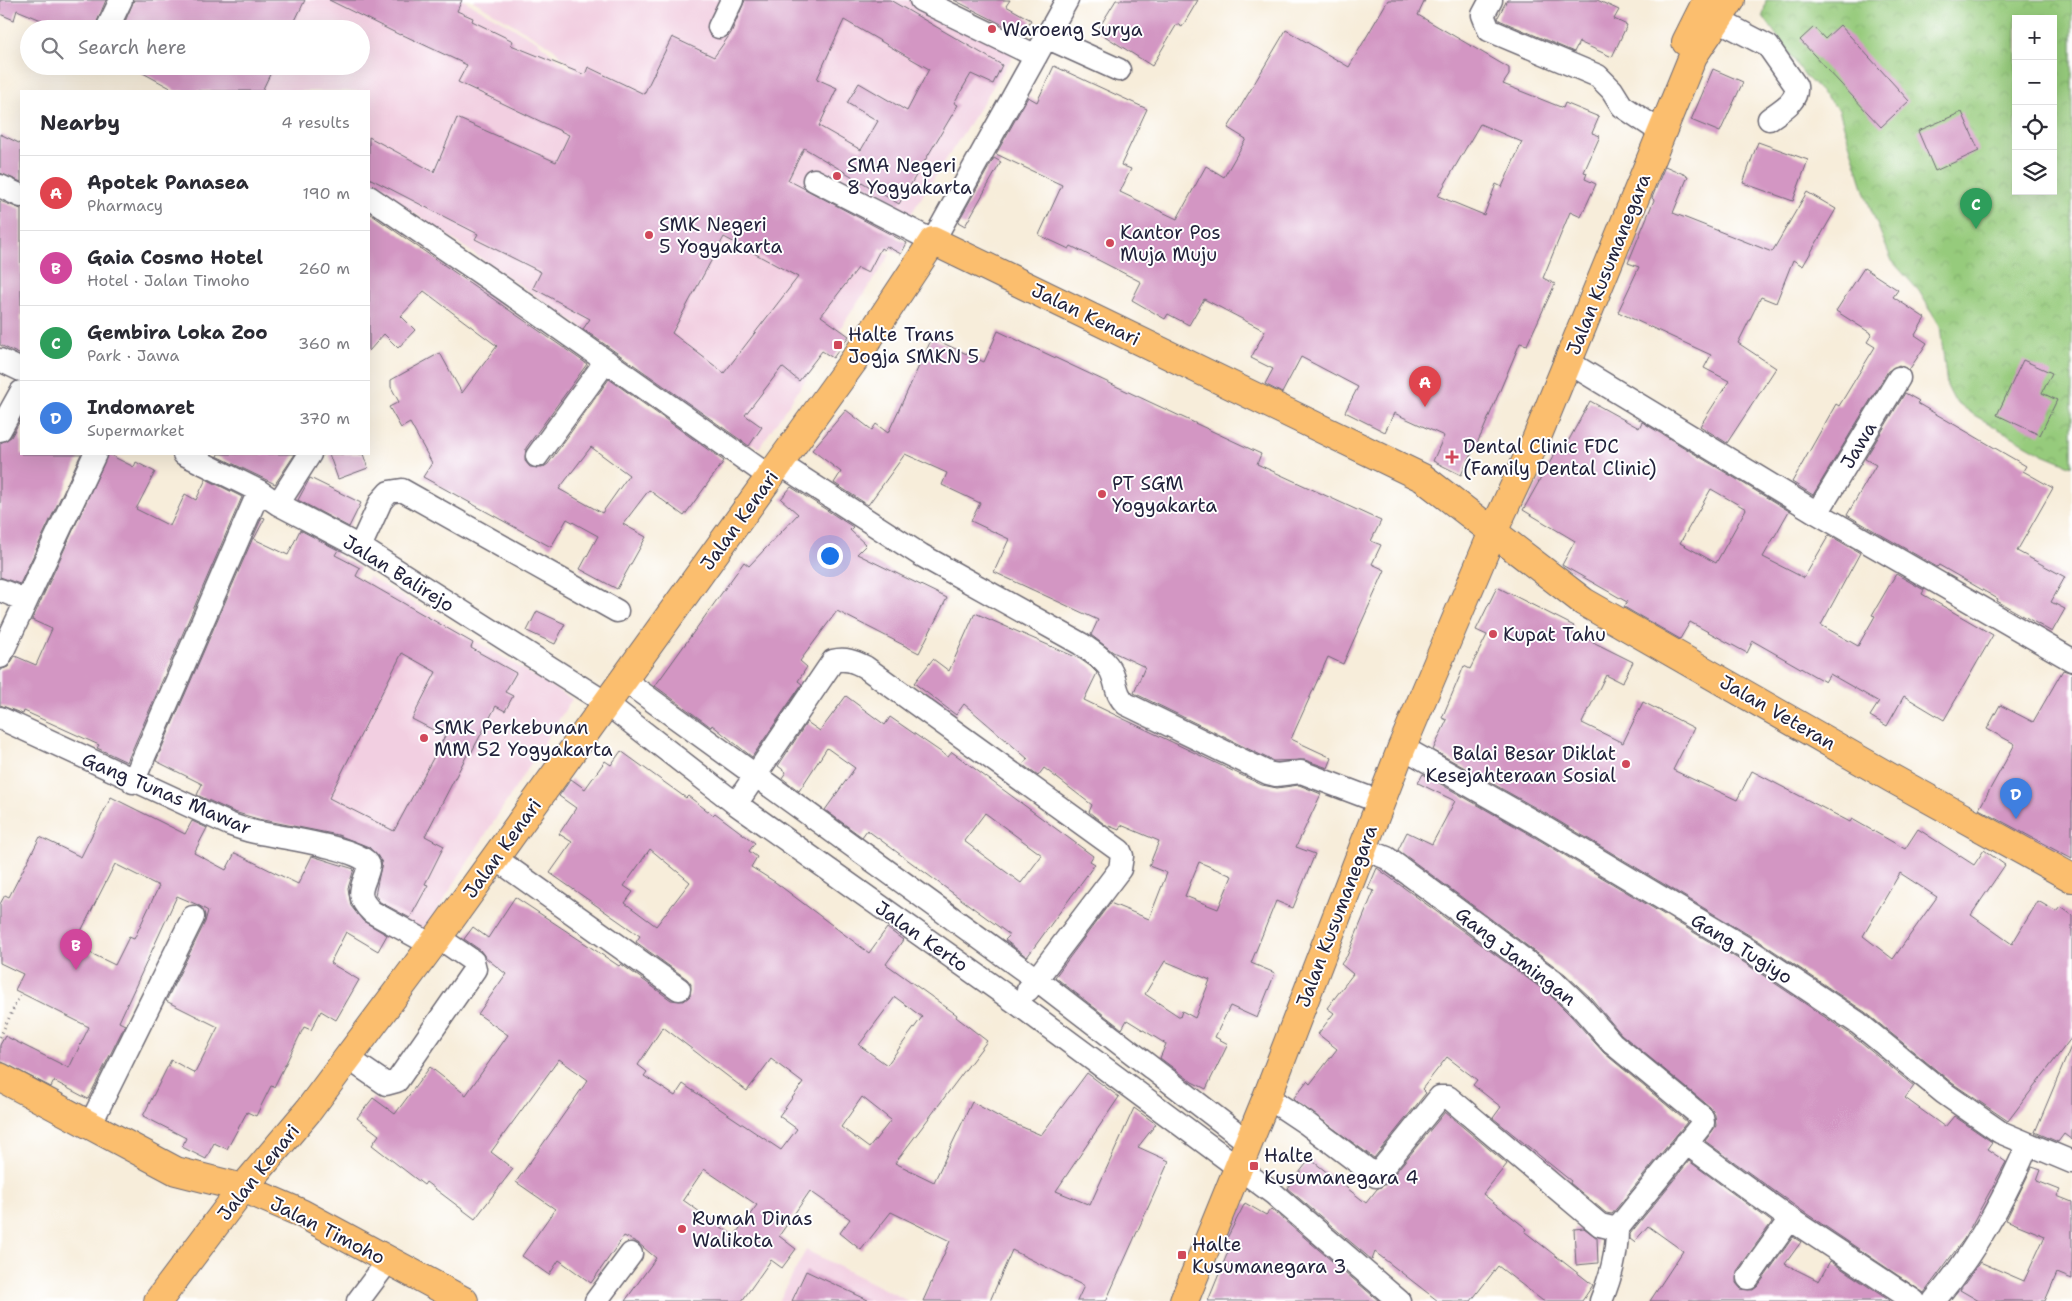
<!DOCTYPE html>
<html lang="en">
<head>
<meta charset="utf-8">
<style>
  :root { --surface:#fff; --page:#f7f7f7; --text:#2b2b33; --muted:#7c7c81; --line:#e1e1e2; --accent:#1a73e8 }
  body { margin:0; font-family:"Shantell Sans",sans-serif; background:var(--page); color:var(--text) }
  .controls { position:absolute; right:15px; top:15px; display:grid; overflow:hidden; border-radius:0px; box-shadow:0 5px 20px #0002 }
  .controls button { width:45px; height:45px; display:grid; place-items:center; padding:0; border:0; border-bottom:1px solid var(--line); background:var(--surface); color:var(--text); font:25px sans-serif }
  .you { position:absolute; left:829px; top:555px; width:18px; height:18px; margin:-12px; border:4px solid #fff; border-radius:50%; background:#1a73e8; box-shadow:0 0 0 8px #1a73e833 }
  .badge { display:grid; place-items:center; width:32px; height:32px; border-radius:50%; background:var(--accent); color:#fff; font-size:16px; font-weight:700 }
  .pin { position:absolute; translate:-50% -41px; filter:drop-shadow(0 1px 2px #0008) }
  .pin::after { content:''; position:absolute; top:26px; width:18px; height:15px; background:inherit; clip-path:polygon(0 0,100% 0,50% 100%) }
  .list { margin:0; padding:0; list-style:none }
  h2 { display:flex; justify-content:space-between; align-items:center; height:65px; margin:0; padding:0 20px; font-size:21px }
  h2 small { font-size:16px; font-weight:400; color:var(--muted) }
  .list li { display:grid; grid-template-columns:32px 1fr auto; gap:15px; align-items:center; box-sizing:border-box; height:75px; padding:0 20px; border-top:1px solid var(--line) }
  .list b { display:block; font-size:19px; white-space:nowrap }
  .list p { margin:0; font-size:16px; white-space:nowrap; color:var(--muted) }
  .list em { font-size:16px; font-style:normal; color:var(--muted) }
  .icon { flex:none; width:28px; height:28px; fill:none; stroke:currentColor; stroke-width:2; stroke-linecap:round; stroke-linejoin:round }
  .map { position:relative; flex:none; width:2072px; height:1301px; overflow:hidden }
  .search { position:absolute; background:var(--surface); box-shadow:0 5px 20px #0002; left:20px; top:20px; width:350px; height:55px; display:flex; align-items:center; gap:12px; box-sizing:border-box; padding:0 18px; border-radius:28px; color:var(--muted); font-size:19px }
  .panel { position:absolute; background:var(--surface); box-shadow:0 5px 20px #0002; left:20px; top:90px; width:350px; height:365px; border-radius:0px }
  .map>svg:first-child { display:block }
  .built { fill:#f2cfe1 }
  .park { fill:url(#park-crowns); stroke:#5c765c; fill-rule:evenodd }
  .building { fill:#d396c3; fill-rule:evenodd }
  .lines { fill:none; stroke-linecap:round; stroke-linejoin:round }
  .minor-casing { stroke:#6d6973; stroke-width:25 }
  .major-casing { stroke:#6d6973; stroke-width:30 }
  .path { stroke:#6d6973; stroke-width:3; stroke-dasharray:1 4; stroke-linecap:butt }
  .minor { stroke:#fff; stroke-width:22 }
  .major { stroke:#fbbe6e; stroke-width:28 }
  .poi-dot { fill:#d1495b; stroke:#fff; stroke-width:2 }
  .labels { text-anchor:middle; stroke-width:4; stroke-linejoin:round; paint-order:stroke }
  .poi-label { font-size:19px; fill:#22223b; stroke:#fff; text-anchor:start }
  .street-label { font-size:19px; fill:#22223b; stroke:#fff }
</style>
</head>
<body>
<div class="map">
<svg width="2072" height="1301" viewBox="0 0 2072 1301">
  <defs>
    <pattern id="park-crowns" width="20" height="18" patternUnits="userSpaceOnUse" patternTransform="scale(1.25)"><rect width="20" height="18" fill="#96cb7c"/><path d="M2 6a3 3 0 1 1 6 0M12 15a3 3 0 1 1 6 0" fill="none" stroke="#81ae6c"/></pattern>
  </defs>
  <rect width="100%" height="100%" fill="#fff"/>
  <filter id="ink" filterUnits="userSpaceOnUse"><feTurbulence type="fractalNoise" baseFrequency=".02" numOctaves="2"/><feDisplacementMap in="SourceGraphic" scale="10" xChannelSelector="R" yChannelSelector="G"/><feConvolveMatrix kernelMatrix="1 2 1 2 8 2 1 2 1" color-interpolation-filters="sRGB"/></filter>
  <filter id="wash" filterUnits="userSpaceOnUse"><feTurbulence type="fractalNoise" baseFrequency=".0096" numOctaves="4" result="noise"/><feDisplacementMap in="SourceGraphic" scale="20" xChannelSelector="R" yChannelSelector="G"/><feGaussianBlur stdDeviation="1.12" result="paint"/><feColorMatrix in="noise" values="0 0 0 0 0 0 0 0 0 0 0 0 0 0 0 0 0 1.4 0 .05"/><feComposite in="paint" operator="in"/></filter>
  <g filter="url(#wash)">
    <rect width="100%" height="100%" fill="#f7edda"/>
    <path class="built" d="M274,0H463L537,41L578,76L586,101L890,255L759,448L419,216L369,188V91H231L243,66H361V29H261Z
      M472,0H915L1018,48L887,251L590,101L579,74L553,48Z
      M368,576L572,699L420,937L373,912L394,869L342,841L295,820L286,778Z
      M806,1250L908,1301H779Z"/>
    <path class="park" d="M1766,0H2072V466L2043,454L1974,415L1954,400L1947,386L1940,326L1919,291L1892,261L1866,197L1839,110L1806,77L1763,16ZM2016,19H2053V191H2016Z"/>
    <g id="blocks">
      <path class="building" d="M0,0H106L94,29H63L17,10L14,20L0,14Z
        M134,0H305L291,29H122Z
        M329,0H462L457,11L473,18L472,21L513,41L511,45L585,75L588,67L644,94L672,37L714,57L731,33L745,0H890L1002,65L993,84L971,74L954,103L958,105L899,204L804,148L788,180L907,243L901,254L886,246L884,250L881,248L868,273L858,268L821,316L849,336L833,358L822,351L799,381L782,367L745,415L762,427L749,446L583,329L590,319L533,288L541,272L475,239L478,234L369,178V137L434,172L457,118L556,162L569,135L458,82L467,65L401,34L400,35ZM844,20L929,69L907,111L859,83L847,103L878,121L861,150L819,126L837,88L817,79ZM724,237L798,277L724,373L672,333Z
        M954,0H1010L1006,6L1031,20L1023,35Z
        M1116,0H1198L1182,27L1177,24L1152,66L1097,31Z
        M1388,0H1425L1418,15L1509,68V75L1503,84L1563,108L1565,103L1599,117L1592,133L1600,136L1584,172L1587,173L1585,179L1596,184L1581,217L1570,212L1543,278L1555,284L1527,345L1520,343L1482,433L1461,475L1433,461L1444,436L1394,413L1385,432L1345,412L1358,387L1301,357L1282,393L1265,384L1273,369L1251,358L1265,331L1204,299L1189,325L1168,314L1165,319L1132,300L1141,282L1071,246L1069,249L1039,235L1062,185L996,154L1028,97L1037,102L1054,66L1147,109L1121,165L1131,169L1120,192L1177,219L1206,166L1224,177L1246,139L1228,128L1286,30L1349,67ZM1480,124L1522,142L1502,187L1496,184L1484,215L1438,196Z
        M1507,0H1597L1619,10L1614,19L1627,25L1612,57L1579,42L1574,52L1499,20L1498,17Z
        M1840,25L1909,101L1881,127L1800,40L1814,27L1825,39Z
        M130,66H274L262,91H176Z
        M1713,69L1743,82L1720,132L1691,120Z
        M1962,112L1979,151L1935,171L1918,131Z
        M0,134L21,144V182L0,173Z
        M1758,142L1808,160L1793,201L1743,183Z
        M994,158L1001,162L965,226L958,222Z
        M1665,166L1688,176L1673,213L1772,252L1807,192L1836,209L1803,266L1793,260L1776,303L1761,297L1738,343L1776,368L1727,443L1700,426L1729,381L1704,368L1711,355L1618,312L1639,267L1628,263L1654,200L1652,198Z
        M0,201L21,209V355L0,345Z
        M369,213L587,364L526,448L525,461L530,467L542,468L548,464L609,379L724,461L684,516L649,490L623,524L646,537L617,589L580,569L598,536L567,519L551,547L423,477L432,463L410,423L401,428L389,407L399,402L391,387V380L440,353L462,393L497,346L424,291L401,316L415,330L398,348L384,334L369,351ZM591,447L629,475L602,513L559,489Z
        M1864,268L1898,290L1893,297L1925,318L1915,335L1927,343L1909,370L1899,365L1888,371L1813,495L1792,482L1836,404L1839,406L1875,347L1867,342L1872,334L1836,311Z
        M998,331L1261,454L1257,464L1381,521L1371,541L1381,545L1372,564L1385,570L1343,664L1328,657L1291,739L1332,758L1328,768L1305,760L1273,761L1134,693L1145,667L1113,652L1091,635L1098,620L994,572L1009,539L971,521L980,503L942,485L947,473L905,454L868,505L834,483L841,472L812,450L846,410L872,430L876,424L888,433L932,338L984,362Z
        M2023,360L2052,373L2042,393L2057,400L2040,435L1997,415Z
        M1905,393L1919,401L1917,403L2026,466L2023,471L2053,488L2017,551L2065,577L2051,602L2065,609L2052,632L1997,601L1998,599L1939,565L1937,567L1847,515L1876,465L1865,459Z
        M1590,401L1639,428L1642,422L1789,511L1763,557L1804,578L1829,535L1860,553L1821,625L1858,646L1875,616L1872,615L1896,574L1924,590L1922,594L1993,635L1944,720L1904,696L1887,726L1870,716L1879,702L1830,674L1825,682L1753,641L1747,653L1690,622L1680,639L1624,607L1627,602L1562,565L1575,541L1523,510L1559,446L1564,449ZM1711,489L1746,509L1716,563L1680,543Z
        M21,419V454H81L20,584L0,577V443L11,437Z
        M108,454L134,467L136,462L155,472L136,509L170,526L185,494L196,500L206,479L242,497L127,762L97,748L99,745L24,711L23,714L0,705V670L8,667L15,656L36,665L52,629L32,620Z
        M218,454H295L275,484L217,456Z
        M329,454H363L368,468L338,479Z
        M310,478L361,503L349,527L298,500Z
        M791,487L853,527L850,530L866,545L857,554L947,598L919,653L837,611L800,661L807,667L798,681L802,684L752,757L712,725L711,727L655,686L744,562L749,566L798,514L781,499Z
        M262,517L265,518L254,539L288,555L300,530L338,550L335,555L360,568L356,576L473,643L471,648L516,673L505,692L513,696L505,711L496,706L470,755L468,753L425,836L444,846L425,884L428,885L410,918L380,902L375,895L382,862L369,847L338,835L258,819L234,812L197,795L202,784L156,761ZM402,653L436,672L412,719L445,736L394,831L329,798Z
        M1497,587L1574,626L1571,631L1633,662L1622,683L1606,675L1582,723L1623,743L1643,702L1694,728L1673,770L1737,800L1752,771L1850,822L1852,819L1905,849L1918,829L1974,865L1984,850L2005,865L1971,915L2012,944L2038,901L2057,912L2061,907L2072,915V1037L2008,1121L1952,1083L1865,1012L1759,941L1550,816L1433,750L1447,720L1442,718L1464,666L1470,669L1487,635L1476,630ZM1900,873L1937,897L1893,959L1863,936Z
        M537,611L565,624L555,644L527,631Z
        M975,613L1080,659L1090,666L1097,673L1084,700L1262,785L1277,788L1299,785L1321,794L1296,847L1315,854L1293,908L1276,901L1251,963L1275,973L1257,1018L1230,1006L1215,1037L1228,1044L1206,1089L1192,1082L1160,1058L1166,1044L1127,1020L1122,1029L1055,977L1110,903L1149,919L1167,873L1149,866L1159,841L1121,825L1119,830L1104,824L1089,812L1092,805L1044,768L1038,776L1023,765L1028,759L964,704L956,715L914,683L933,659L949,671ZM1199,862L1232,876L1218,909L1185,896ZM1165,961L1210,980L1195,1018L1182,1011L1180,1017L1145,994Z
        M2063,670L2072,673V859L1979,809L2015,744L1987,729L2000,705L2033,722Z
        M846,696L885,725L890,717L948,757L952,752L1093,856L1090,861L1095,864L1027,957L1005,940L1010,935L935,880L867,830L862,837L825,810L855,768L827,748L799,791L782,778L786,772L778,766L807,722L820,731ZM985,813L1042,855L1021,883L964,841Z
        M621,751L686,798L688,796L713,815L715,813L755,843L749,851L757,857L751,867L775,882L869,953L887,928L903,940L886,964L957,1015L956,1017L987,1041L895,1163L934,1182L972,1102L1003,1119L1041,1135L1087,1073L1119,1097L1056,1191L1090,1205L1134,1108L1156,1124L1138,1147L1169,1161L1106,1301H1077L1084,1286L1012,1250L990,1301H923L950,1241L891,1212L861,1250L840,1233L850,1219L810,1191L779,1236L796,1249L782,1268L771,1260L742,1301H625L656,1258L638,1243L624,1236L591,1283L559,1260L549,1275L522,1256L555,1209L516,1182L588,1080L559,1059L491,1152L513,1169L475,1219L426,1182L424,1185L372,1145L379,1135L357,1118L373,1098L395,1114L430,1067L466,1095L508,1035L478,1014L506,974L486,958L480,950L464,939L473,927L488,938L515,897L619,966L621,964L671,1000L684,1001L690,996L691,984L687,979L636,942L640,936L550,873L572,842L559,834L576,808L559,796L571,779L585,789L605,761L611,765ZM650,849L690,882L656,926L625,903L633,892L624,886ZM895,997L922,1017L887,1065L859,1045ZM663,1027L747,1091L771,1059L803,1083L779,1116L797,1129L781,1150L683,1084L675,1096L644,1076L647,1072L638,1065ZM862,1097L891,1120L869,1148L841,1127ZM704,1169L757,1205L734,1236L683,1200Z
        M1423,774L1536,838L1745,963L1850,1034L1914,1086L1905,1098L1945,1127L1954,1116L1992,1142L1987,1149L2006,1162L1964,1239L1924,1293L1798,1208L1705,1141L1716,1126L1715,1115L1710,1107L1621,1034L1591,998L1565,974L1398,850L1407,832L1432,844L1455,801L1418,783Z
        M111,797L185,834L192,821L207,828L194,853L226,870L235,853L298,884L312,856L354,869L348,888L351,906L363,921L387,935L378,951L346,932L330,963L359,980L336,1020L321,1011L311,1030L304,1027L274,1087L271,1086L256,1116L247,1112L227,1149L214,1143L206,1159L182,1147L186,1138L143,1116L171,1060L195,1073L218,1027L166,1001L205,922L208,911L198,905L177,896L119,1022L125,1025L88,1099L54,1081L51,1087L0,1061V1045L5,1036L69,1068L89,1027L15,990L23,974L0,963V904L5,895L9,897L40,837L81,857ZM115,864L159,886L134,939L129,937L115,965L74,945Z
        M1377,868L1549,994L1571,1016L1604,1053L1687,1122L1612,1214L1606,1213L1570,1183L1571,1181L1493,1118L1501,1107L1473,1085L1477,1080L1447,1057L1422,1089L1426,1093L1374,1158L1293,1099L1307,1081L1310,1084L1337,1049L1318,1034L1334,1013L1327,1008L1353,974L1341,964L1347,956L1374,891L1368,889Z
        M2072,1044V1140L2064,1134L2058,1142L2035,1132Z
        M1445,1112L1507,1164L1483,1194L1527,1229L1525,1232L1593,1285L1582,1301H1543L1498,1266L1471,1301H1438L1375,1252L1372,1260L1287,1188L1310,1159L1366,1203L1377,1189L1386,1184Z
        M1689,1161L1772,1222L1737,1271L1736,1283L1741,1289L1753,1290L1758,1286L1793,1237L1801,1242L1785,1264L1819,1281L1830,1261L1890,1301H1650L1683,1251L1648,1226L1634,1242L1630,1239V1234Z
        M2032,1167L2041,1170L2037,1181L2060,1190L2057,1196L2072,1202V1279L2057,1273L2045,1301H1979L1960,1290L1980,1262L2024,1281L2045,1236L2006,1220Z
        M1245,1203L1266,1215L1271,1209L1379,1301H1208L1232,1242L1226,1240Z
        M1584,1228L1597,1238L1598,1263L1576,1265L1574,1229Z
        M806,1271L870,1301H792Z"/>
    </g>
  </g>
  <g filter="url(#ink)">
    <use href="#blocks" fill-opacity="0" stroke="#6d6973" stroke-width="1"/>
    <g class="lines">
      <defs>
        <path id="minor" d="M921,0L1036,56
          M1491,0L1483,15L1489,30L1598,76L1612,90L1622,106L1652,126
          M1718,20L1768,46L1796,86C1798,102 1781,110 1769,119
          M719,27L732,0
          M107,29L121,0
          M1046,37L1119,70
          M814,180L933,241L1067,0
          M0,186L21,196
          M369,197L501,287L770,477
          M0,360L21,370
          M1568,362L1817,513L2072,660
          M0,430L21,392
          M184,454L259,491L278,504L360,547L606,703L736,804L1018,1004L1274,1194L1399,1301
          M537,456L606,361
          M780,464L921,555L1081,644C1092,652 1105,659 1111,671C1117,683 1115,694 1126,704L1268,773L1276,775L1301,772L1380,802
          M278,504L310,454
          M1817,513L1899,378
          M360,547L381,501L389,492L402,490L617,611
          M0,590L25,600
          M0,657L95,454
          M624,680L1036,979L1248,1142
          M0,718L229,824C237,827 246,830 255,832C273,836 363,848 369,865C365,886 352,893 372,912L432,945
          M1402,747L1543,827L1752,952L1858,1023L1944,1093L2000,1132L2072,1162
          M133,782L259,491
          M736,804L833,661C845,658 854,661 865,667L1120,851L1122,856L1120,869L1028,990
          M495,858L679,989
          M348,1058L386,1084L397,1081L475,969L473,961L438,937
          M1267,1097L1306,1123L1376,1176L1440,1097H1448L1600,1225L1617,1229L1703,1123L1702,1117L1612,1043L1581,1007L1557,984L1387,858L1362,848
          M90,1125L193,917
          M1686,1143L1790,1219L1914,1301
          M1748,1278L1790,1219
          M358,1301L388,1261
          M596,1301L631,1254
          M1601,1301C1611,1276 1617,1255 1617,1229
          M1934,1301C1974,1254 2004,1201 2028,1144"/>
        <path id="major" d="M1686,42L1707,0
          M0,1077L176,1171L243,1188L301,1213L464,1301
          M158,1301L243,1188L308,1111L438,937L857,356L933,241L1423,478L1584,602L1893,779L2072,878
          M1184,1301L1267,1097L1402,747L1493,532L1535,442L1693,56L1731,0"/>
      </defs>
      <use href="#minor" class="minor-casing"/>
      <use href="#major" class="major-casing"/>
      <path class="path" d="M0,1037L21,993"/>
      <use href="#minor" class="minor"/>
      <use href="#major" class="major"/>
    </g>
  </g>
  <g class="poi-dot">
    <circle cx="992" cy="29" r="5"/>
    <circle cx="837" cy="176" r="5"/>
    <circle cx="649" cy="235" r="5"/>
    <circle cx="1110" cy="243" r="5"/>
    <rect x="833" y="340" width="10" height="10" rx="2.5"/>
    <path d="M1449.5 449.5h5v5h5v5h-5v5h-5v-5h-5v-5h5z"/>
    <circle cx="1102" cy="494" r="5"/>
    <circle cx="1493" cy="634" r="5"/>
    <circle cx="424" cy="738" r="5"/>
    <circle cx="1626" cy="764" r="5"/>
    <rect x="1249" y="1161" width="10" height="10" rx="2.5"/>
    <circle cx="682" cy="1229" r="5"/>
    <rect x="1177" y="1250" width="10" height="10" rx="2.5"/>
  </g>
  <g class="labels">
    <g class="poi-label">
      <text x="1002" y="36">Waroeng Surya</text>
      <text x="847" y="172">SMA Negeri<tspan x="847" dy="22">8 Yogyakarta</tspan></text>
      <text x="659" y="231">SMK Negeri<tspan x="659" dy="22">5 Yogyakarta</tspan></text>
      <text x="1120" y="239">Kantor Pos<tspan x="1120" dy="22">Muja Muju</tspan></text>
      <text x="848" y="341">Halte Trans<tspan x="848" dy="22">Jogja SMKN 5</tspan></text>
      <text x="1463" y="453">Dental Clinic FDC<tspan x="1463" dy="22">(Family Dental Clinic)</tspan></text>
      <text x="1112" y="490">PT SGM<tspan x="1112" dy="22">Yogyakarta</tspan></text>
      <text x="1503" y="641">Kupat Tahu</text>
      <text x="434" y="734">SMK Perkebunan<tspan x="434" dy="22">MM 52 Yogyakarta</tspan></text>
      <text x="1616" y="760" text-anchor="end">Balai Besar Diklat<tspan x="1616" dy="22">Kesejahteraan Sosial</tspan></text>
      <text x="1264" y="1162">Halte<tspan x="1264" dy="22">Kusumanegara 4</tspan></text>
      <text x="692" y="1225">Rumah Dinas<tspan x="692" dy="22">Walikota</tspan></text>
      <text x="1192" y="1251">Halte<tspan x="1192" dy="22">Kusumanegara 3</tspan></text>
    </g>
    <g class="street-label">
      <text transform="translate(1608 264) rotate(-68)" y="7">Jalan Kusumanegara</text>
      <text transform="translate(1086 314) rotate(26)" y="7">Jalan Kenari</text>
      <text transform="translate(1858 445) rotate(-59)" y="7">Jawa</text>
      <text transform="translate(739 520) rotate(-54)" y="7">Jalan Kenari</text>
      <text transform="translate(399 573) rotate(32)" y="7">Jalan Balirejo</text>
      <text transform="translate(1778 712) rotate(30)" y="7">Jalan Veteran</text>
      <text transform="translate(167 793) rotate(23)" y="7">Gang Tunas Mawar</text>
      <text transform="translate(502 848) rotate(-54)" y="7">Jalan Kenari</text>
      <text transform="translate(1336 916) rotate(-69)" y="7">Jalan Kusumanegara</text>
      <text transform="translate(922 936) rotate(35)" y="7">Jalan Kerto</text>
      <text transform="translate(1742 948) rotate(32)" y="7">Gang Tugiyo</text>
      <text transform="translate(1516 956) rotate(38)" y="7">Gang Jamingan</text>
      <text transform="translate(258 1172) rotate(-51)" y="7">Jalan Kenari</text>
      <text transform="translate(328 1230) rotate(27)" y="7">Jalan Timoho</text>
    </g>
  </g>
</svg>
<div class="controls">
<button>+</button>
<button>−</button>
<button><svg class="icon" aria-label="locate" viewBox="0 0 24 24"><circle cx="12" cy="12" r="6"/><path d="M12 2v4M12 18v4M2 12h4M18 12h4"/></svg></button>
<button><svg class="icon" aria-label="layers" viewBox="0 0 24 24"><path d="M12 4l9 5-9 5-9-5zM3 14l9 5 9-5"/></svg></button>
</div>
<div class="you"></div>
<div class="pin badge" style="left:1425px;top:407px;background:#e0444e">A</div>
<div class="pin badge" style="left:76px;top:970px;background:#d1479c">B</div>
<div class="pin badge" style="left:1976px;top:229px;background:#2e9e5b">C</div>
<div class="pin badge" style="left:2016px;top:819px;background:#3f7fe0">D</div>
<div class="search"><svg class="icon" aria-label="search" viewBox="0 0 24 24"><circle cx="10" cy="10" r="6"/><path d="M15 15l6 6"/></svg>Search here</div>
<section class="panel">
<h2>Nearby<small>4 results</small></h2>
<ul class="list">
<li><span class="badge" style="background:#e0444e">A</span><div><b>Apotek Panasea</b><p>Pharmacy</p></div><em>190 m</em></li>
<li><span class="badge" style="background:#d1479c">B</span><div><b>Gaia Cosmo Hotel</b><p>Hotel · Jalan Timoho</p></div><em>260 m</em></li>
<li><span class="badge" style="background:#2e9e5b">C</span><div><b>Gembira Loka Zoo</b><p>Park · Jawa</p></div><em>360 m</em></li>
<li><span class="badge" style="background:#3f7fe0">D</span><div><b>Indomaret</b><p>Supermarket</p></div><em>370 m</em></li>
</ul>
</section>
</div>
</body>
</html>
